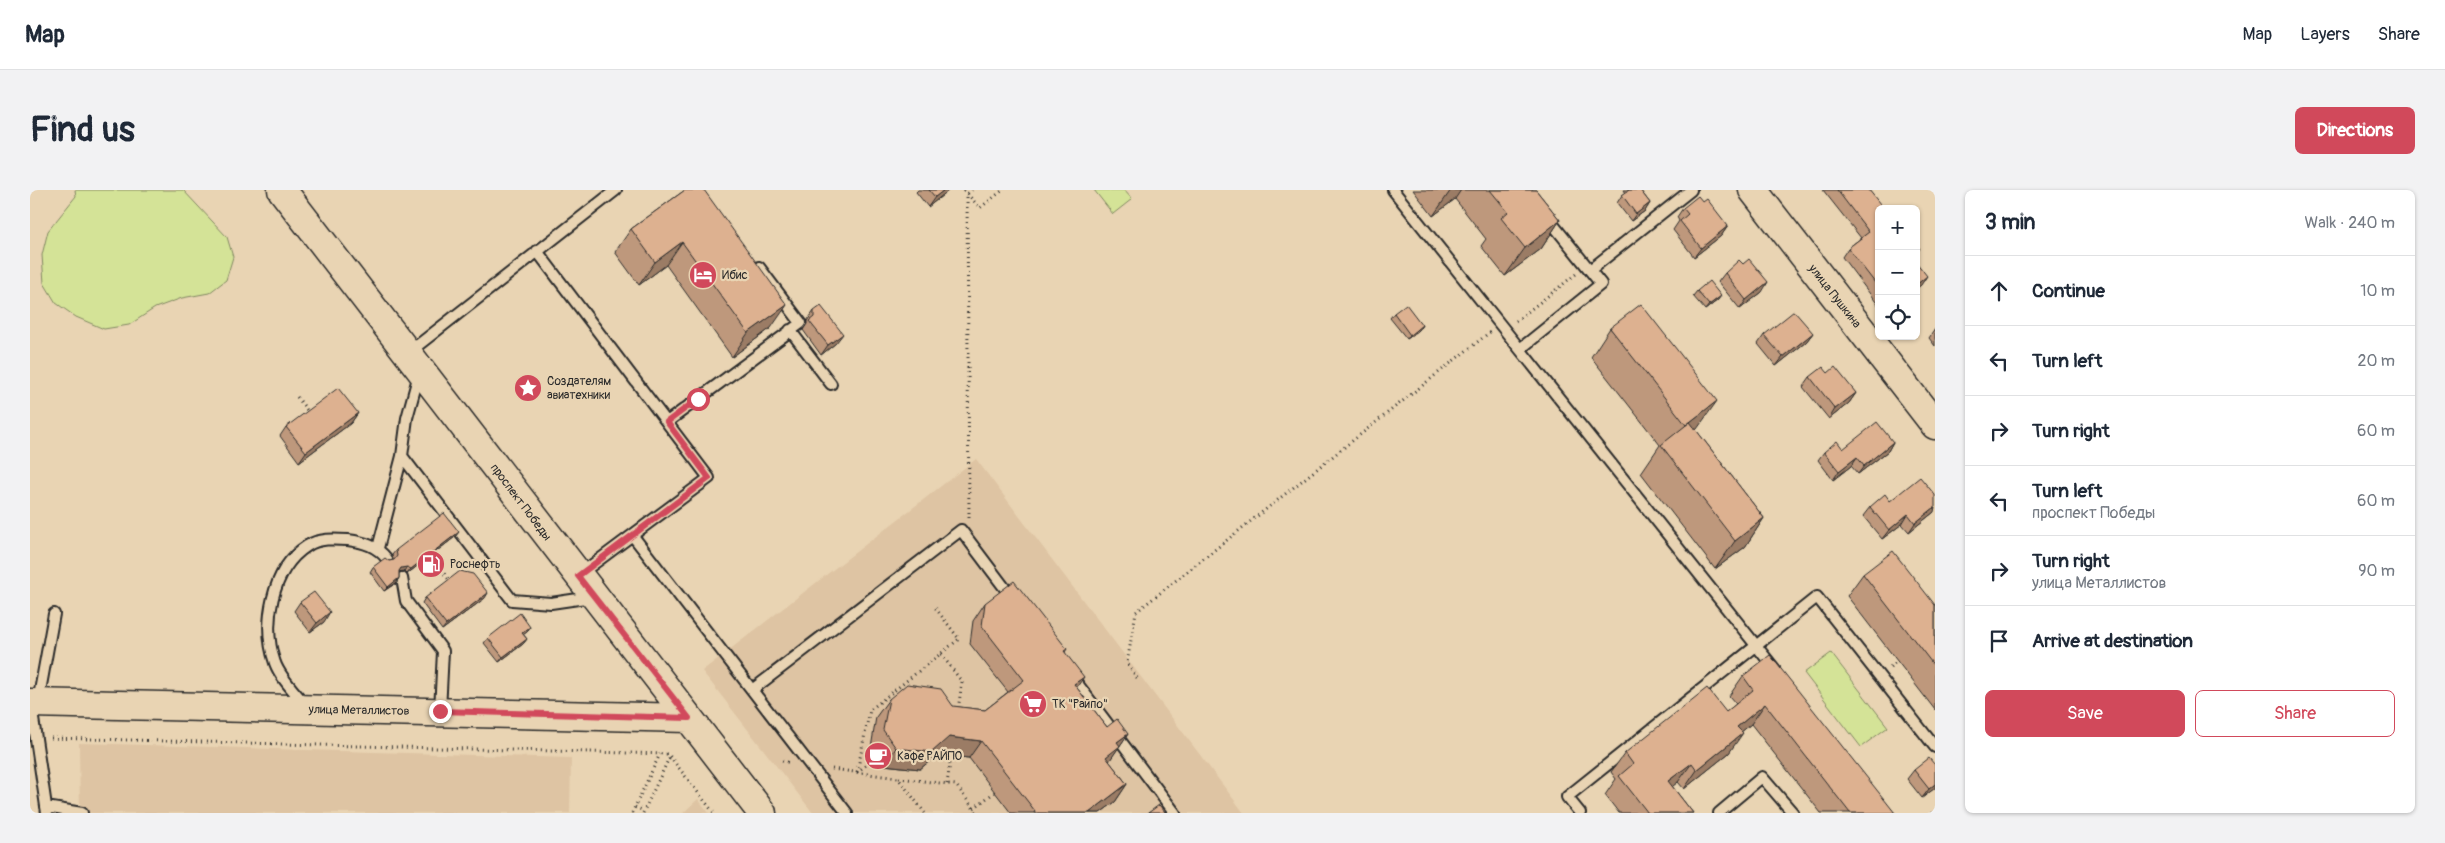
<!DOCTYPE html>
<html lang="en">
<head>
<meta charset="utf-8">
<style>
  :root { --surface:#fff; --page:#f2f2f3; --text:#1f2937; --muted:#747a83; --line:#e0e1e3; --accent:#d1495b }
  body { margin:0; font-family:Pangolin,sans-serif; background:var(--page); color:var(--text) }
  .controls { position:absolute; right:15px; top:15px; display:grid; overflow:hidden; border-radius:8px; box-shadow:0 1px 4px #0004 }
  .controls button { width:45px; height:45px; display:grid; place-items:center; padding:0; border:0; border-bottom:1px solid var(--line); background:var(--surface); color:var(--text); font:25px sans-serif }
  .stop { position:absolute; width:15px; height:15px; margin:-11px; border:4px solid #d1495b; border-radius:50%; background:#fff }
  .stop.end { background:#d1495b; border-color:#fff; box-shadow:0 1px 5px #0008 }
  .list { margin:0; padding:0; list-style:none }
  h2 { display:flex; justify-content:space-between; align-items:center; height:65px; margin:0; padding:0 20px; font-size:21px }
  h2 small { font-size:16px; font-weight:400; color:var(--muted) }
  .list li { display:grid; grid-template-columns:32px 1fr auto; gap:15px; align-items:center; box-sizing:border-box; height:70px; padding:0 20px; border-top:1px solid var(--line) }
  .list b { display:block; font-size:19px; white-space:nowrap }
  .list p { margin:0; font-size:16px; white-space:nowrap; color:var(--muted) }
  .list em { font-size:16px; font-style:normal; color:var(--muted) }
  .actions { display:flex; gap:10px; padding:15px 20px }
  .actions a { flex:1; padding:11px 0; border:1px solid var(--accent); border-radius:8px; text-align:center; font-size:18px; color:var(--accent) }
  .actions .main { background:var(--accent); color:#fff }
  .icon { flex:none; width:28px; height:28px; fill:none; stroke:currentColor; stroke-width:2; stroke-linecap:round; stroke-linejoin:round }
  .map { position:relative; flex:none; width:1905px; height:623px; overflow:hidden; border-radius:8px }
  header { display:flex; align-items:center; gap:30px; box-sizing:border-box; height:70px; padding:0 25px; background:var(--surface); border-bottom:1px solid var(--line) }
  header strong { font-size:24px }
  nav { display:flex; gap:28px; margin-inline-start:auto; font-size:18px }
  .intro { display:flex; align-items:center; justify-content:space-between; box-sizing:border-box; height:120px; padding:0 30px }
  h1 { margin:0; font-size:35px }
  .button { padding:12px 22px; border-radius:8px; background:var(--accent); color:#fff; font-size:18px; font-weight:700 }
  main { display:flex; gap:30px; padding:0 30px }
  aside { flex:1; background:var(--surface); border-radius:8px; box-shadow:0 1px 4px #0004 }
  .map>svg:first-child { display:block }
  .built { fill:#dec4a3 }
  .green { fill:#d4e397; stroke:#808761 }
  .lines { fill:none; stroke-linecap:round; stroke-linejoin:round }
  .lane-casing { stroke:#2b2b2b; stroke-width:14 }
  .secondary-casing { stroke:#2b2b2b; stroke-width:31 }
  .path { stroke:#2b2b2b; stroke-width:3; stroke-dasharray:1 4; stroke-linecap:butt }
  .lane { stroke:#e9d4b3; stroke-width:10 }
  .secondary { stroke:#e9d4b3; stroke-width:28 }
  .wall { fill:#be987c; stroke:#2b2b2b }
  .shaded-wall { fill:#9b7c65; stroke:#2b2b2b }
  .building { fill:#ddb190; stroke:#2b2b2b }
  .route { stroke:#d1495b; stroke-width:6 }
  .labels { text-anchor:middle; stroke-width:4.5; stroke-linejoin:round; paint-order:stroke }
  .poi-label { font-size:12px; fill:#2b2b2b; stroke:#e9d4b3; text-anchor:start }
  .street-label { font-size:12px; fill:#2b2b2b; stroke:#e9d4b3 }
</style>
</head>
<body>
<header>
<strong>Map</strong>
<nav><a>Map</a><a>Layers</a><a>Share</a></nav>
</header>
<div class="intro"><h1>Find us</h1><a class="button">Directions</a></div>
<main>
<div class="map">
<svg width="1905" height="623" viewBox="0 0 1905 623">
  <rect width="100%" height="100%" fill="#e9d4b3"/>
  <filter id="ink" filterUnits="userSpaceOnUse"><feTurbulence type="fractalNoise" baseFrequency=".02" numOctaves="2"/><feDisplacementMap in="SourceGraphic" scale="10" xChannelSelector="R" yChannelSelector="G"/><feConvolveMatrix kernelMatrix="1 2 1 2 8 2 1 2 1" color-interpolation-filters="sRGB"/></filter>
  <g filter="url(#ink)">
    <path class="built" d="M946,269L1214,623H783L672,481Z
      M49,553L541,568L540,623H50Z
      M668,609L679,623H653Z"/>
    <path class="green" d="M45,0H153L197,47L203,67L196,90L179,103L152,108L125,118L99,135L74,139L46,127L26,113L14,93L12,65L18,41L46,6Z
      M1064,0H1094L1102,9L1083,24Z
      M1801,463L1858,537L1831,557L1774,483Z"/>
    <g class="lines">
      <defs>
        <path id="lane" d="M1363,0L1744,478
          M507,61L679,288L550,384
          M1560,80L1661,0
          M760,140L801,194
          M1490,159L1571,94L1517,27
          M378,163L586,0
          M389,184L377,228L372,266L482,410L521,413L562,407
          M637,232L771,133L729,77
          M603,346L722,500L931,340L983,409
          M348,358L372,266
          M372,388L376,411L413,461L410,521
          M1040,484L1145,623
          M722,500L817,623
          M8,512L24,424
          M1,515L17,623
          M276,516C266,503 251,489 245,473C232,435 241,379 277,356C289,348 304,349 318,350C334,352 347,356 357,369
          M16,617L52,623
          M1550,623L1537,607L1787,407L1905,557
          M1689,623L1732,587L1763,623"/>
        <path id="secondary" d="M252,0L732,623
          M1723,0L1905,235
          M0,513L659,528"/>
      </defs>
      <use href="#lane" class="lane-casing"/>
      <use href="#secondary" class="secondary-casing"/>
      <path class="path" d="M934,0L950,18L973,0
        M1486,131L1546,84
        M267,207L279,223
        M939,328L937,4L942,0
        M408,376L420,391
        M911,464L932,492L928,520
        M1860,477L1867,471
        M1107,488L1097,473L1106,422L1460,142
        M21,548L638,564L684,623
        M752,571L761,573
        M802,579L868,588L895,623
        M827,582L840,520L929,449L904,416
        M827,582L848,566
        M869,588L926,595L947,623
        M917,594L921,566
        M605,617L614,621
        M944,618L965,602
        M602,623L630,564
        M613,623L640,566
        M1902,623L1905,621"/>
      <use href="#lane" class="lane"/>
      <use href="#secondary" class="secondary"/>
    </g>
    <path class="wall" d="M655,0L741,138L702,167L636,75L609,95L585,62L601,39Z
      M888,0H919L898,17L886,2Z
      M1383,0H1506L1530,30L1511,59L1475,86L1451,56L1456,49L1425,9L1403,26Z
      M1594,0H1610L1620,13L1615,21L1601,31L1587,13L1592,5L1596,3Z
      M1793,0H1839L1849,19V116L1812,67L1818,58L1831,48Z
      M1673,12L1698,36L1691,46L1664,67L1643,40L1649,31L1647,27L1653,18Z
      M1695,83L1732,102L1710,119L1688,92Z
      M1667,101L1688,110L1675,120L1663,106Z
      M784,121L806,153L791,165L773,140L777,134V131Z
      M1364,123L1392,135L1389,140L1377,149L1360,128Z
      M1580,138L1667,239L1666,240L1734,328L1715,357L1685,379L1611,283L1630,255L1561,167Z
      M1905,139V156L1899,148Z
      M1783,143L1776,152L1746,176L1728,154L1734,145Z
      M1798,183L1826,203L1819,213L1799,229L1773,197L1780,187Z
      M328,223L321,233L269,272L250,246L256,237Z
      M1863,252L1858,261L1828,284L1821,276L1803,290L1788,270L1794,262Z
      M1860,311L1904,322L1879,342L1872,334L1852,349L1833,326L1840,317Z
      M425,347L377,384L374,381L369,382V388L366,393L354,401L340,382L343,377L359,371L363,370L362,365L366,360Z
      M1833,384L1905,415V520L1817,406Z
      M395,408H455L412,440L392,413Z
      M270,412L294,432L280,442L264,421Z
      M955,413L1037,459L1035,462L1047,498L1077,537L1098,544L1079,571L1097,594L1085,612L1070,623H981L939,568L907,565L890,579L854,575L841,558L846,527L859,509L955,520L978,502L940,454L943,431Z
      M500,437L497,442L493,444L497,449L493,454L469,472L454,453L458,448Z
      M1713,486L1865,623H1791L1721,534L1711,542L1699,563L1654,599L1648,592L1642,596L1663,623H1589L1575,605L1586,589L1581,582L1595,563L1696,522L1706,514L1699,506Z
      M1884,580L1905,598L1892,608L1877,589Z"/>
    <path class="shaded-wall" d="M914,0H919L898,17L905,7Z
      M1421,0H1431L1425,9L1403,26Z
      M1620,13L1615,21L1601,31L1606,24Z
      M1530,30L1511,59L1475,86L1495,58Z
      M1698,36L1691,46L1664,67L1671,58Z
      M652,52L636,75L609,95L625,72Z
      M1897,86L1891,95L1886,99V95Z
      M1738,92L1732,102L1710,119L1716,110Z
      M1691,106L1688,110L1675,120L1679,115Z
      M757,115L741,138L702,167L718,143Z
      M1392,135L1389,140L1377,149L1380,145Z
      M1783,143L1776,152L1746,176L1753,167Z
      M813,144L806,153L791,165L798,155Z
      M1826,203L1819,213L1799,229L1805,219Z
      M1687,211L1667,239L1636,263L1656,235Z
      M328,223L321,233L269,272L276,262Z
      M1863,252L1858,261L1828,284L1834,276Z
      M1827,267L1821,276L1803,290L1809,281Z
      M1905,317L1904,322L1879,342L1885,333Z
      M1878,324L1872,334L1852,349L1859,340Z
      M1734,328L1715,357L1685,379L1705,351Z
      M429,342L425,347L377,384L381,379Z
      M377,377L374,381L368,382L371,378Z
      M369,388L366,393L354,401L358,397Z
      M458,403L455,408L412,440L416,435Z
      M300,422L294,432L280,442L287,433Z
      M500,437L497,442L489,448L492,443Z
      M497,449L493,454L469,472L473,467Z
      M1054,487L1042,504L1044,494Z
      M1735,514L1721,534L1694,556L1707,537Z
      M1713,543L1699,563L1654,599L1667,580Z
      M1098,544L1078,573L1064,584L1087,552Z
      M919,547L951,551L939,568L907,565L890,579L854,575L866,558Z
      M1662,573L1648,592L1625,611L1638,591Z
      M1097,594L1085,612L1070,623H1059Z
      M1905,594V598L1892,608L1899,599Z"/>
    <path class="building" d="M655,0H674L757,115L718,143L652,52L625,72L601,39Z
      M899,0H914L905,7Z
      M1460,0H1506L1530,30L1495,58L1471,28L1478,22Z
      M1599,0H1610L1620,13L1606,24L1592,5Z
      M1807,0H1839L1854,19H1849V98L1818,58L1839,42Z
      M1668,6L1673,12L1677,9L1698,36L1671,58L1650,31L1658,24L1653,18Z
      M1886,54L1890,59L1886,61Z
      M1719,69L1738,92L1716,110L1695,83L1709,70L1713,74Z
      M1886,72L1897,86L1886,95Z
      M1679,91L1691,106L1679,115L1667,101Z
      M1376,114L1392,135L1380,145L1364,123Z
      M1611,114L1687,211L1656,235L1580,138Z
      M791,116L813,144L798,155L779,131L784,127V121Z
      M1764,121L1783,143L1753,167L1734,145Z
      M1793,177L1798,183L1805,177L1826,203L1805,219L1780,187Z
      M308,198L328,223L276,262L256,237Z
      M1660,232L1734,328L1705,351L1631,255Z
      M1847,232L1863,252L1834,276L1827,267L1809,281L1794,262L1807,251L1813,259Z
      M1890,287L1905,305V317L1885,333L1878,324L1859,340L1840,317L1855,304L1860,311Z
      M414,323L429,342L381,379L377,377L371,378L369,381V388L358,397L343,377L355,368L359,371L364,370L367,366L366,360Z
      M1863,361L1905,415V477L1833,384Z
      M430,381L443,384L458,403L416,435L395,408Z
      M984,391L1037,459L1034,461L1054,487L1044,494L1077,537L1087,529L1098,544L1087,552L1090,556L1076,567L1097,594L1059,623H1004L1005,621L951,551L919,547L902,562L866,558L853,540L859,509L877,494L911,499L923,516L955,520L994,490L952,436L955,413Z
      M284,402L300,422L287,433L270,412Z
      M490,423L500,437L492,443L497,449L473,467L458,448Z
      M1740,465L1865,623H1820L1735,514L1707,537L1713,543L1667,580L1662,573L1638,591L1663,623H1618L1589,586L1603,574L1595,563L1677,498L1696,522L1723,500L1713,486Z
      M1899,568L1905,575V594L1899,599L1884,580Z
      M1129,615L1136,623H1118Z"/>
  </g>
  <g class="lines" filter="url(#ink)">
    <path class="route" d="M410,521L659,528L548,386L679,288L637,232L668,209"/>
  </g>
  <defs>
    <symbol id="hotel-disc" viewBox="-11 -11 22 22"><circle r="9.5" fill="#d1495b" stroke="#e9d4b3"/><path d="M-6-4.5h1.5V1H6V5H4.5V3h-9V5H-6ZM-4 0a1.8 1.8 0 1 1 3.6 0ZM.5 0V-2.5h3Q6-2.5 6 0Z" fill="#fff"/></symbol>
    <symbol id="sight-disc" viewBox="-11 -11 22 22"><circle r="9.5" fill="#d1495b" stroke="#e9d4b3"/><path d="M0-6L1.8-2.2L6-1.7L2.9 1.2L3.7 5.4L0 3.3L-3.7 5.4L-2.9 1.2L-6-1.7L-1.8-2.2Z" fill="#fff"/></symbol>
    <symbol id="fuel-disc" viewBox="-11 -11 22 22"><circle r="9.5" fill="#d1495b" stroke="#e9d4b3"/><path d="M-5.5-6h7V0h2V4h1.3V-2.5L3-4.5l.8-.8L6-3V5H2.5V1h-1V6h-7ZM-4.2-4.7v3.2H.2V-4.7Z" fill="#fff"/></symbol>
    <symbol id="supermarket-disc" viewBox="-11 -11 22 22"><circle r="9.5" fill="#d1495b" stroke="#e9d4b3"/><path d="M-6-5.5h2.5l.6 2H6L4.5 2H-2.5L-4.4-4H-6ZM-1.5 3.2a1.3 1.3 0 1 0 .1 0ZM3 3.2a1.3 1.3 0 1 0 .1 0Z" fill="#fff"/></symbol>
    <symbol id="cafe-disc" viewBox="-11 -11 22 22"><circle r="9.5" fill="#d1495b" stroke="#e9d4b3"/><path d="M-5.5-4.5H6V0H3Q3 3.5 0 3.5H-2.5Q-5.5 3.5-5.5 0ZM3-3.2v2h1.7v-2ZM-6 4.5H4V6H-6Z" fill="#fff"/></symbol>
  </defs>
  <g fill-rule="evenodd">
    <use href="#hotel-disc" x="657" y="69" width="32" height="32"/>
    <use href="#sight-disc" x="482" y="182" width="32" height="32"/>
    <use href="#fuel-disc" x="385" y="358" width="32" height="32"/>
    <use href="#supermarket-disc" x="987" y="498" width="32" height="32"/>
    <use href="#cafe-disc" x="832" y="550" width="32" height="32"/>
  </g>
  <g class="labels">
    <g class="poi-label">
      <text x="692" y="89">Ибис</text>
      <text x="517" y="195">Создателям<tspan x="517" dy="14">авиатехники</tspan></text>
      <text x="420" y="378">Роснефть</text>
      <text x="1022" y="518">ТК "Райпо"</text>
      <text x="867" y="570">Кафе РАЙПО</text>
    </g>
    <g class="street-label">
      <text transform="translate(1805 106) rotate(52)" y="4">улица Пушкина</text>
      <text transform="translate(491 312) rotate(53)" y="4">проспект Победы</text>
      <text transform="translate(329 520) rotate(1)" y="4">улица Металлистов</text>
    </g>
  </g>
</svg>
<div class="controls">
<button>+</button>
<button>−</button>
<button><svg class="icon" aria-label="locate" viewBox="0 0 24 24"><circle cx="12" cy="12" r="6"/><path d="M12 2v4M12 18v4M2 12h4M18 12h4"/></svg></button>
</div>
<div class="stop" style="left:668px;top:209px"></div>
<div class="stop end" style="left:410px;top:521px"></div>
</div>
<aside>
<h2>3 min<small>Walk · 240 m</small></h2>
<ul class="list">
<li><svg class="icon" aria-label="ahead" viewBox="0 0 24 24"><path d="M12 20V5M6 11l6-6 6 6"/></svg><div><b>Continue</b></div><em>10 m</em></li>
<li><svg class="icon" aria-label="left" viewBox="0 0 24 24"><path d="M17 20v-9H6M10 6l-5 5 5 5"/></svg><div><b>Turn left</b></div><em>20 m</em></li>
<li><svg class="icon" aria-label="right" viewBox="0 0 24 24"><path d="M7 20v-9h11M14 6l5 5-5 5"/></svg><div><b>Turn right</b></div><em>60 m</em></li>
<li><svg class="icon" aria-label="left" viewBox="0 0 24 24"><path d="M17 20v-9H6M10 6l-5 5 5 5"/></svg><div><b>Turn left</b><p>проспект Победы</p></div><em>60 m</em></li>
<li><svg class="icon" aria-label="right" viewBox="0 0 24 24"><path d="M7 20v-9h11M14 6l5 5-5 5"/></svg><div><b>Turn right</b><p>улица Металлистов</p></div><em>90 m</em></li>
<li><svg class="icon" aria-label="arrive" viewBox="0 0 24 24"><path d="M6 21V4h12l-3 4 3 4H6"/></svg><div><b>Arrive at destination</b></div></li>
</ul>
<div class="actions"><a class="main">Save</a><a>Share</a></div>
</aside>
</main>
</body>
</html>
